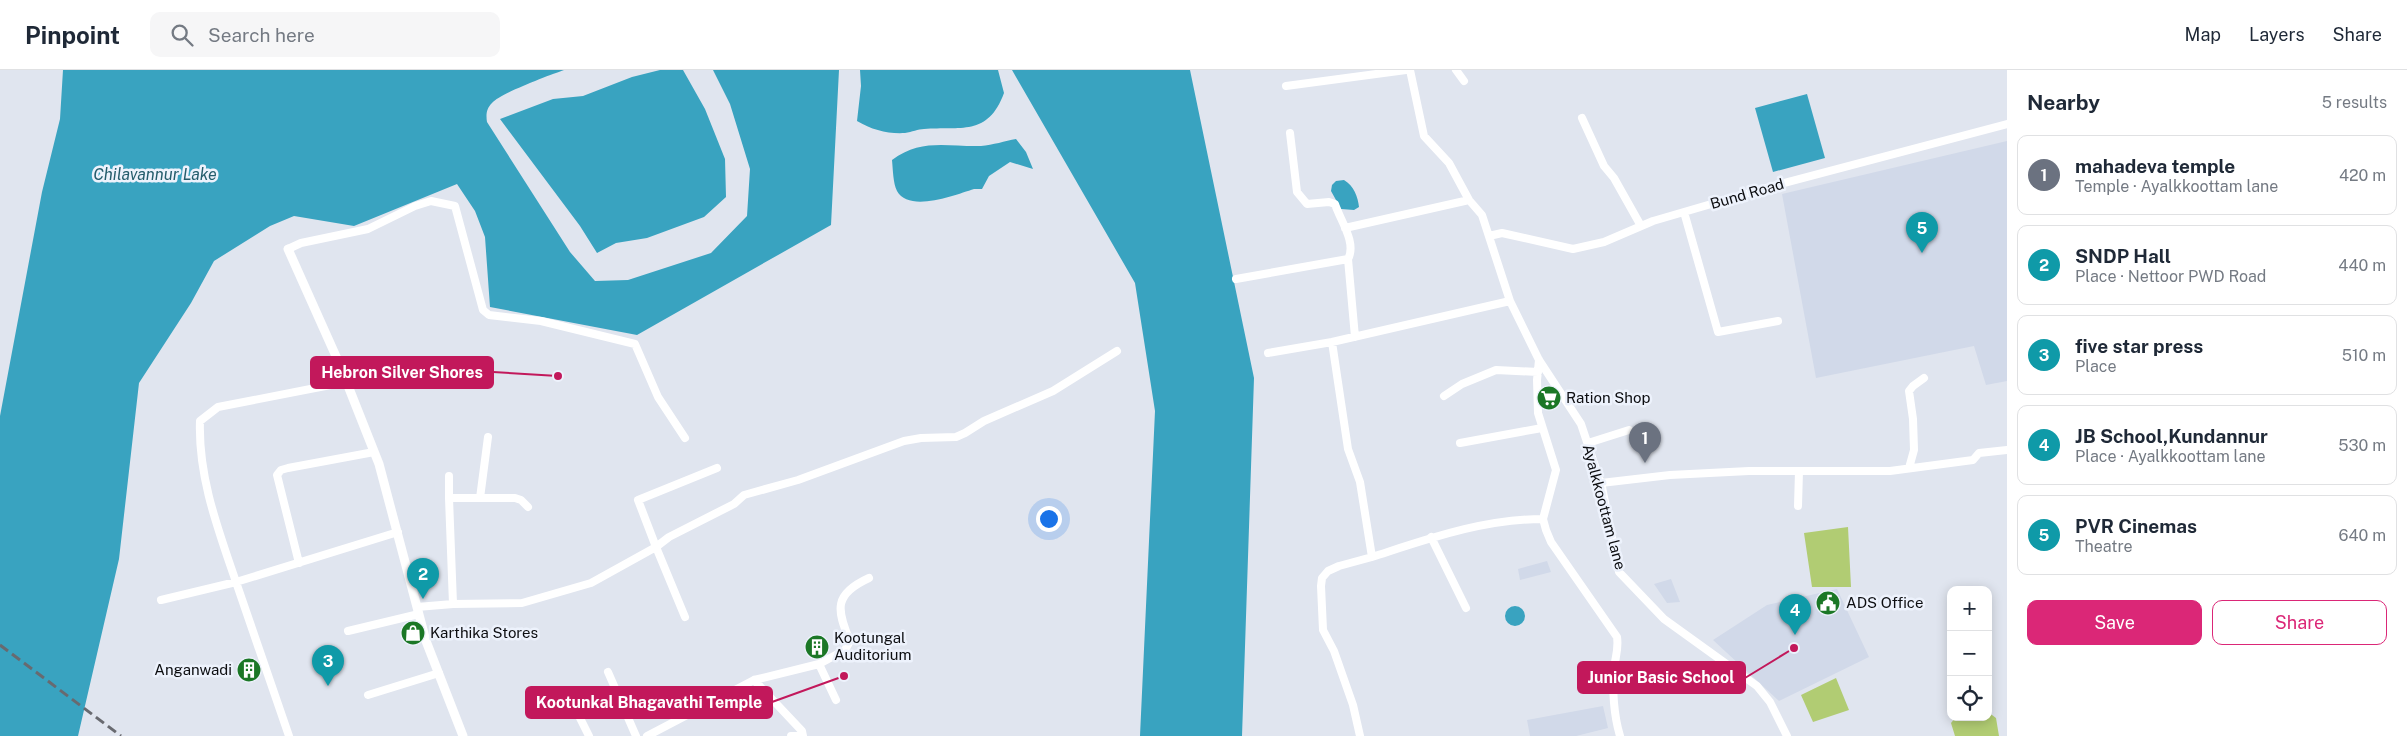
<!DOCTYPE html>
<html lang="en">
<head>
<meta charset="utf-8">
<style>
  :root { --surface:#fff; --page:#f6f6f7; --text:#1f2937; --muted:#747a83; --line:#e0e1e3; --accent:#db2777 }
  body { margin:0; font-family:"Public Sans",sans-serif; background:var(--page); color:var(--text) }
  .controls { position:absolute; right:15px; bottom:15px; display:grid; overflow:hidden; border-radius:10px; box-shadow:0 2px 12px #0003 }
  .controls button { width:45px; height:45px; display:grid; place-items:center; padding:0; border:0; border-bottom:1px solid var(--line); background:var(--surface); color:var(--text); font:25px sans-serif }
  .you { position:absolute; left:1048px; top:448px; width:18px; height:18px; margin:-12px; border:4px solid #fff; border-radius:50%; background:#1a73e8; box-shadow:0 0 0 8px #1a73e833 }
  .badge { display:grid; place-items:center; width:32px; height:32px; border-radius:50%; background:var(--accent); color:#fff; font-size:16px; font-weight:700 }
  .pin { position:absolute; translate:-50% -41px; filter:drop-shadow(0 1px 2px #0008) }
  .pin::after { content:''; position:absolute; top:26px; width:18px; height:15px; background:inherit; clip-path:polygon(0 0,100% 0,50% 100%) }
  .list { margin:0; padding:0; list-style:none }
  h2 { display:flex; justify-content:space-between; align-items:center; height:65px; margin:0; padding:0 20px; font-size:21px }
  h2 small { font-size:16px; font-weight:400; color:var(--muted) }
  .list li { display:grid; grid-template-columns:32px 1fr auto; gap:15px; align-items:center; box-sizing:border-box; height:80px; margin:0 10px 10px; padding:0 10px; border:1px solid var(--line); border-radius:10px }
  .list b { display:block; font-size:19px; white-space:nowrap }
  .list p { margin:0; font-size:16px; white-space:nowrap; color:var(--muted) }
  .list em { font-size:16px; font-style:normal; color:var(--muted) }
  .actions { display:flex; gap:10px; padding:15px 20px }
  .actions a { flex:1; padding:11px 0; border:1px solid var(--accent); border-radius:10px; text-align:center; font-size:18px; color:var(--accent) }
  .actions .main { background:var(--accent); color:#fff }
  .icon { flex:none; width:28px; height:28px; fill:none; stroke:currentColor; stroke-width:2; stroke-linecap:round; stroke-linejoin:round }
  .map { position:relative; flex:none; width:2007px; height:666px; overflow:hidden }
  header { display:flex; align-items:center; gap:30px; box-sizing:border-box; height:70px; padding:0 25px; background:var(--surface); border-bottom:1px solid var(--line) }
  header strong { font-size:24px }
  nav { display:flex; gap:28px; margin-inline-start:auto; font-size:18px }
  .search { width:350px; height:45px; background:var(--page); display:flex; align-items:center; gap:12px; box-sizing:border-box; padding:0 18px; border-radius:10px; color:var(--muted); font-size:19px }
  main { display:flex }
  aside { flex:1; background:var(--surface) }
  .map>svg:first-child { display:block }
  .built { fill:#d1d9e9 }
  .green { fill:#b1cc73 }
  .water { fill:#39a3c0 }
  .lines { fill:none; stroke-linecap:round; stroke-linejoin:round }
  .minor { stroke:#fff; stroke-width:8 }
  .tertiary { stroke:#fff; stroke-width:9 }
  .rail { stroke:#686a70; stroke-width:3; stroke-dasharray:10 5; stroke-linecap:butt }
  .labels { text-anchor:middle; stroke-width:5; stroke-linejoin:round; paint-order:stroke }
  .street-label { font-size:15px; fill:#0d0e11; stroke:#edf2fc }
  .poi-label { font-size:15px; fill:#0d0e11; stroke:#edf2fc; text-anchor:start }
  .water-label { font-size:16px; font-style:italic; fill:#245c6c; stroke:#edf2fc }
  .leader { fill:none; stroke:#c2185b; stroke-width:2 }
  .callout-dot { fill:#c2185b; stroke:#edf2fc; stroke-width:2 }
  .callout { fill:#c2185b; stroke:#c2185b; stroke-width:2 }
  .callout-label { font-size:16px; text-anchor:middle; font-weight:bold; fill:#fff }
</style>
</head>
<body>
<header>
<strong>Pinpoint</strong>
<div class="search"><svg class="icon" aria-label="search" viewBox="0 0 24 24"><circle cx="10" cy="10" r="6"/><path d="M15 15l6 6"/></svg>Search here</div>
<nav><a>Map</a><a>Layers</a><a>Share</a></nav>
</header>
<main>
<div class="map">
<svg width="2007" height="666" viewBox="0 0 2007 666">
  <rect width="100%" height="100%" fill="#e0e5ef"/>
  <path class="built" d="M2007,71V311L1986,315L1974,276L1816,308L1782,124Z
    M1547,491L1551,502L1520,510L1518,499Z
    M1671,509L1680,532L1667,533L1654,514Z
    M1837,519L1869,587L1779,631L1713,570L1767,535Z
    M1603,636L1608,658L1576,666H1530L1527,650Z"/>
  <path class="green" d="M1848,457L1851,517H1812L1804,463Z
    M1836,608L1849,640L1813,652L1801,625Z
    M1988,642L1996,648L1999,666H1955L1951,653L1956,647H1988Z"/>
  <path class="water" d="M63,0H564C550,5 501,23 492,33C486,39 486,45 487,52L570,182L595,211L628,210L711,183L747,146L750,99L730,34L713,0H839L831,155L637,265L490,237L485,167L475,141L457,114L354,156L294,146L270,156L214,191L191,233L139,313L119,489L78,666H0V346L42,122L60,49Z
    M660,0H683L705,39L725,89L726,127L704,147L647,168L616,173L597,183L580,156L500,49L553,29L583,26L632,7Z
    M860,0H998L1004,23C988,67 960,56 924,59C918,59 912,62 905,63C888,64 872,60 857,51L861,16Z
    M1012,0H1190L1254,308L1242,666H1140L1155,341L1135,213Z
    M1807,24L1825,88L1773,102L1755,38Z
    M1016,69L1026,82L1033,99L1010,92L989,106L982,119H974C955,125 909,143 897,121C893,113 893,100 892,90C921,68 948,77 981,76C993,75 1005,71 1016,69Z
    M1344,110C1354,116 1358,127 1359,137L1354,140L1341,139L1331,121L1332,115L1336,111Z
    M1505 546a10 10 0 1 1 20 0a10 10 0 1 1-20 0Z"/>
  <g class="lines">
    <path class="minor" d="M1410,0L1424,66L1449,93L1469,130L1482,145L1510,231L1539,290L1581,354L1602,417L1619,502L1664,549L1757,616L1770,632L1787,666
      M1456,0L1464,11
      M1286,16L1406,0
      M1582,48L1604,96L1614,108L1641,156
      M1684,142L1718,262L1778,251
      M1345,158L1469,130
      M1489,166L1502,163L1573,179L1604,172L1653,151L1773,116L2007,54
      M288,179L301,173L368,159L415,136L431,131L455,136L483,240L489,245L541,251L635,274L658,327L685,368
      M1348,189L1355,267
      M1236,209L1348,189C1357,173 1340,150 1335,134L1329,132L1307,134L1297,122L1290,63
      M1332,272L1348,379L1360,412L1372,487L1339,496L1328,501L1322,508L1321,516L1323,560L1334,581L1353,635L1360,666
      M1268,283L1332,272L1510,231
      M1539,290L1537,310L1538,343L1556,400L1543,449L1546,460L1551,472L1617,567C1619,579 1615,588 1614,599C1612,620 1614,646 1620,666
      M346,312L218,337L200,351C198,407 218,459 236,512L398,462
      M1444,326L1462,314L1496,300L1538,302
      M1460,373L1542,358
      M1588,373L1629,360
      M717,398L638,430L656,477L669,467L734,434L744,425L798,410L904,371L921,368L956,367L965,363L984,351L1053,321L1117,281
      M1909,398L1914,380L1913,349L1909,321L1913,316L1924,308
      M1601,413L1670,405L1749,401H1890L1973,390L1979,383L2007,380
      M449,428V406
      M480,428H515L521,430L528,437
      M1798,436L1799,401
      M1431,467L1466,538
      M1372,487C1428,469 1483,449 1543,449
      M299,493L277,405L281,400L288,398L374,382
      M161,530L236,512L289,666
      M453,534L522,533L591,513L656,477L685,547
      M417,537L453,534L449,428H480L488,367
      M348,561L419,544
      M819,594L836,630
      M608,602L636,666
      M754,610L802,661L803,666H791
      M368,625L439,603
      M579,646L589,666
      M647,666L754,610L819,594L845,580L850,571C836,539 834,524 869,508"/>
    <path class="tertiary" d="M288,179L339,293L379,394L426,571L463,666"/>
    <path class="rail" d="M0,575L121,666"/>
  </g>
  <defs>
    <symbol id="supermarket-disc" viewBox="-11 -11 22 22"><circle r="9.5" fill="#1b7726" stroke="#edf2fc"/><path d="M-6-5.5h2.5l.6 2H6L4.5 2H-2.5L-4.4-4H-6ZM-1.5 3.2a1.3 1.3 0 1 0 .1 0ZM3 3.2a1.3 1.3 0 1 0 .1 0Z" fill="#fff"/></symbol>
    <symbol id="civic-disc" viewBox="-11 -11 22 22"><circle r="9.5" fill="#1b7726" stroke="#edf2fc"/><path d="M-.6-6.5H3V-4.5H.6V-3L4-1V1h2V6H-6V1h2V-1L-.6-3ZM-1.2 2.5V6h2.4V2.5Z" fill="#fff"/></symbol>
    <symbol id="shop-disc" viewBox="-11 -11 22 22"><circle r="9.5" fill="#1b7726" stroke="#edf2fc"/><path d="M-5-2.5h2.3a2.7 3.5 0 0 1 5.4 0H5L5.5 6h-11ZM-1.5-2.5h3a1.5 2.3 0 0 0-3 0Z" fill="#fff"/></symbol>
    <symbol id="building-disc" viewBox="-11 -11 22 22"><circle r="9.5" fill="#1b7726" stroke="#edf2fc"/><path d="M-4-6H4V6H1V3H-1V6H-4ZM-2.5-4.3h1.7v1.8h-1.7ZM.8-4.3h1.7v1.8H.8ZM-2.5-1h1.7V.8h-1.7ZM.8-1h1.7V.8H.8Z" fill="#fff"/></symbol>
  </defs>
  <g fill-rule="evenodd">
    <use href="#supermarket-disc" x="1535" y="314" width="28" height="28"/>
    <use href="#civic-disc" x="1814" y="519" width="28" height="28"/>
    <use href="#shop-disc" x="399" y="549" width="28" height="28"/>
    <use href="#building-disc" x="803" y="563" width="28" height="28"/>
    <use href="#building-disc" x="235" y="586" width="28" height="28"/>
  </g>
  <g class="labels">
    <g class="street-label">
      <text transform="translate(1747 124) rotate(-16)" y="5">Bund Road</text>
      <text transform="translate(1604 437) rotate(75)" y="5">Ayalkkoottam lane</text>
    </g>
    <g class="poi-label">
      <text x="1566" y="333">Ration Shop</text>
      <text x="1846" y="538">ADS Office</text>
      <text x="430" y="568">Karthika Stores</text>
      <text x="834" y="573">Kootungal<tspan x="834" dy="17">Auditorium</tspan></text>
      <text x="232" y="605" text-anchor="end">Anganwadi</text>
    </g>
    <g class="water-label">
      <text x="155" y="110">Chilavannur Lake</text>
    </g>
  </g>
  <path class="leader" d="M558 306L493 302M1794 578L1745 608M844 606L772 632"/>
  <g class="callout-dot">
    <circle cx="558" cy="306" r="5"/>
    <circle cx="1794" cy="578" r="5"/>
    <circle cx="844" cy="606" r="5"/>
  </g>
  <g class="callout">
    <rect x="311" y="287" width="182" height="31" rx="5"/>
    <rect x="1578" y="592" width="167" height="31" rx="5"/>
    <rect x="526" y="617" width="246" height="31" rx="5"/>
  </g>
  <g class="callout-label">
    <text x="402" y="308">Hebron Silver Shores</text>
    <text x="1661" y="613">Junior Basic School</text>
    <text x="649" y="638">Kootunkal Bhagavathi Temple</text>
  </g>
</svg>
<div class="controls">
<button>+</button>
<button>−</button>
<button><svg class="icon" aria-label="locate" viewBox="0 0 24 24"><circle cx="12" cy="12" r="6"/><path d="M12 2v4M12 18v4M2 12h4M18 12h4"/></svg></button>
</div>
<div class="you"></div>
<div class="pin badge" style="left:1645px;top:393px;background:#6b7280">1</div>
<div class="pin badge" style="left:423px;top:529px;background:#0f9aa8">2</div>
<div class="pin badge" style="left:328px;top:616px;background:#0f9aa8">3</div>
<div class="pin badge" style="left:1795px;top:565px;background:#0f9aa8">4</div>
<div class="pin badge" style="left:1922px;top:183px;background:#0f9aa8">5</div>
</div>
<aside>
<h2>Nearby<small>5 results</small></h2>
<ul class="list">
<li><span class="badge" style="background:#6b7280">1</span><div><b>mahadeva temple</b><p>Temple · Ayalkkoottam lane</p></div><em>420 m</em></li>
<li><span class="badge" style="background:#0f9aa8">2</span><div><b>SNDP Hall</b><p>Place · Nettoor PWD Road</p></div><em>440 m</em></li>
<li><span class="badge" style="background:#0f9aa8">3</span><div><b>five star press</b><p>Place</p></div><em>510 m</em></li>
<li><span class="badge" style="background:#0f9aa8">4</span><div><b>JB School,Kundannur</b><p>Place · Ayalkkoottam lane</p></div><em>530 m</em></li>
<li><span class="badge" style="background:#0f9aa8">5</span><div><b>PVR Cinemas</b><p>Theatre</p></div><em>640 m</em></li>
</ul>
<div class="actions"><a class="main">Save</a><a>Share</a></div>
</aside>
</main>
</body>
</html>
